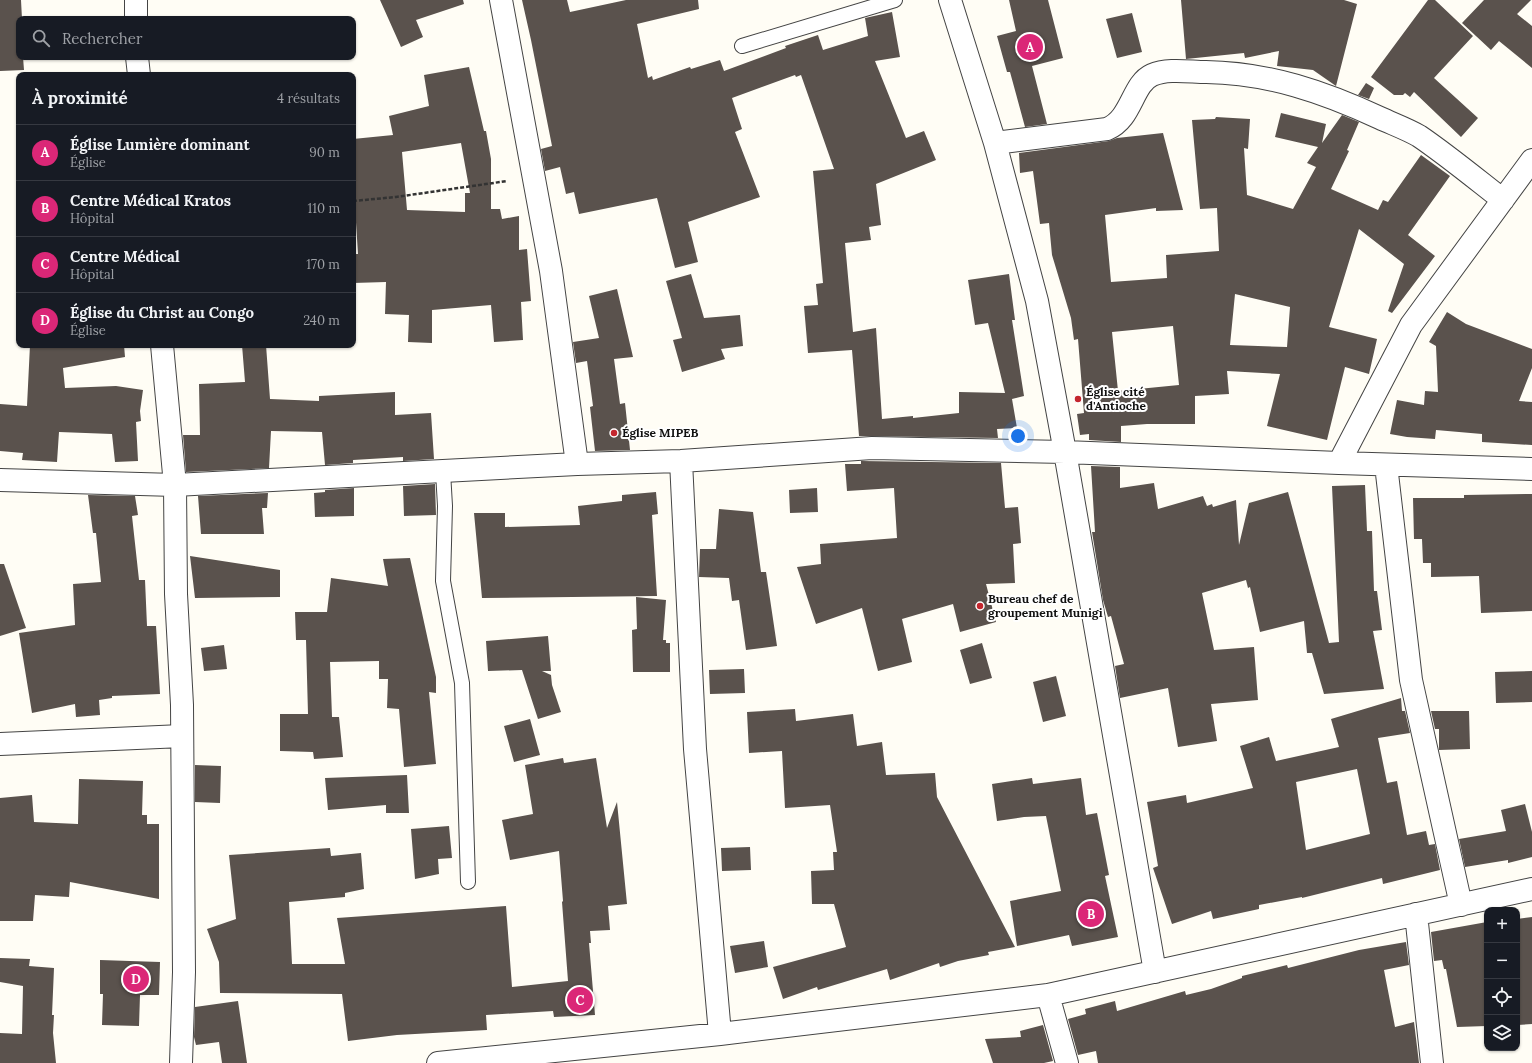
<!DOCTYPE html>
<html lang="fr">
<head>
<meta charset="utf-8">
<style>
  :root { --surface:#171b24; --page:#242831; --text:#f1f3f6; --muted:#9ea1a6; --line:#363941; --accent:#db2777 }
  body { margin:0; font-family:Lora,serif; background:var(--page); color:var(--text) }
  .controls { position:absolute; right:12px; bottom:12px; display:grid; overflow:hidden; border-radius:8px; box-shadow:0 1px 3px #0004 }
  .controls button { width:36px; height:36px; display:grid; place-items:center; padding:0; border:0; border-bottom:1px solid var(--line); background:var(--surface); color:var(--text); font:20px sans-serif }
  .you { position:absolute; left:1018px; top:436px; width:14px; height:14px; margin:-10px; border:3px solid #fff; border-radius:50%; background:#1a73e8; box-shadow:0 0 0 6px #1a73e833 }
  .badge { display:grid; place-items:center; width:26px; height:26px; border-radius:50%; background:var(--accent); color:#fff; font-size:13px; font-weight:700 }
  .pin { position:absolute; translate:-50% -50%; border:2px solid #fff; box-shadow:0 1px 4px #0006 }
  .list { margin:0; padding:0; list-style:none }
  h2 { display:flex; justify-content:space-between; align-items:center; height:52px; margin:0; padding:0 16px; font-size:17px }
  h2 small { font-size:13px; font-weight:400; color:var(--muted) }
  .list li { display:grid; grid-template-columns:26px 1fr auto; gap:12px; align-items:center; box-sizing:border-box; height:56px; padding:0 16px; border-top:1px solid var(--line) }
  .list b { display:block; font-size:15px; white-space:nowrap }
  .list p { margin:0; font-size:13px; white-space:nowrap; color:var(--muted) }
  .list em { font-size:13px; font-style:normal; color:var(--muted) }
  .icon { flex:none; width:22px; height:22px; fill:none; stroke:currentColor; stroke-width:2; stroke-linecap:round; stroke-linejoin:round }
  .map { position:relative; flex:none; width:1532px; height:1063px; overflow:hidden }
  .search { position:absolute; background:var(--surface); box-shadow:0 1px 3px #0004; left:16px; top:16px; width:340px; height:44px; display:flex; align-items:center; gap:10px; box-sizing:border-box; padding:0 14px; border-radius:8px; color:var(--muted); font-size:15px }
  .panel { position:absolute; background:var(--surface); box-shadow:0 1px 3px #0004; left:16px; top:72px; width:340px; height:276px; border-radius:8px }
  .map>svg:first-child { display:block }
  .building { fill:#5a524d; fill-rule:evenodd }
  .lines { fill:none; stroke-linecap:round; stroke-linejoin:round }
  .lane-casing { stroke:#444; stroke-width:16 }
  .street-casing { stroke:#444; stroke-width:24 }
  .path { stroke:#333; stroke-width:2.5; stroke-dasharray:4 2; stroke-linecap:butt }
  .lane { stroke:#fff; stroke-width:14 }
  .street { stroke:#fff; stroke-width:22 }
  .poi-dot { fill:#c4262e; stroke:#fff; stroke-width:1.5 }
  .labels { text-anchor:middle; stroke-width:4; stroke-linejoin:round; paint-order:stroke }
  .poi-label { font-size:12px; font-weight:bold; fill:#111; stroke:#fff; text-anchor:start }
</style>
</head>
<body>
<div class="map">
<svg width="1532" height="1063" viewBox="0 0 1532 1063">
  <rect width="100%" height="100%" fill="#fffdf5"/>
  <path class="building" d="M0,0H21L22,19H19V57H23L24,70L0,71Z
    M380,0H463L464,4L416,20L423,37L401,47Z
    M522,0H567L570,12L626,0H698L699,9L637,24L648,78L652,76L653,80L690,67L691,69L720,60L724,71L786,48L785,46L818,35L823,50L868,36L865,18L892,12L900,57L875,61L906,138L924,131L936,160L876,184L881,225L869,227L871,240L845,243L853,332L876,328L882,419L913,416V418L959,413V392L1005,393L988,323L975,325L968,280L1009,274L1015,320H1012L1024,396L1012,399L1017,428L997,429L998,438L859,436L852,350L808,353L804,306L818,305L816,284L823,283L813,171L834,169L801,75L796,77L795,75L732,98L742,129L735,132L760,197L688,222L698,262L675,268L657,198L579,214L574,192L566,194L560,167L545,171L541,149L552,146L531,40Z
    M1009,0H1048L1063,58L1032,66L1047,124L1025,127L1010,72H1007L997,36L1016,31Z
    M1181,0H1344L1357,4L1336,86L1313,70L1277,66L1279,51L1245,58L1244,53L1186,59Z
    M1428,0H1435L1473,36L1434,78L1478,118L1461,137L1414,92L1410,97L1405,93L1403,95H1394L1371,77Z
    M1484,0H1531L1517,14L1532,26V68L1499,41L1491,50L1462,23Z
    M1132,13L1142,52L1117,58L1106,19Z
    M469,67L484,131H486L491,159V209H500L502,219L519,216V250L527,249L531,301L521,302L523,340L494,342L491,305L432,310V343L408,342L409,315L385,314L386,282L353,283V254H358L354,191H353V139L393,135L389,116L429,106L424,75ZM461,143L470,193H465V212L407,210L402,152Z
    M1366,83L1374,88L1369,99L1358,95Z
    M1281,113L1326,124L1322,143L1342,115L1359,122L1347,150L1349,151L1331,189L1378,210L1383,200L1388,202L1421,155L1450,176L1408,235L1435,256L1392,313L1388,311L1404,264L1359,229L1329,327L1377,339L1369,374L1345,367L1327,440L1267,426L1280,374L1227,371L1229,394L1195,396V424H1147L1121,426V442L1089,440V434L1080,435L1077,414L1084,413L1078,339L1074,340L1071,318L1052,255L1049,223L1040,224L1033,171L1020,173L1019,153L1109,141L1117,138L1163,133L1183,210L1156,211V208L1105,215L1111,282L1167,278L1166,255L1219,251L1217,208L1200,209L1192,120L1215,119L1216,117L1250,119L1248,149L1244,148L1247,195L1293,209L1316,167L1307,163L1318,147L1275,137ZM1235,294L1290,307L1287,347L1230,345ZM1173,326L1179,385L1118,391L1112,332Z
    M691,274L704,318L740,315L743,346L721,349L725,359L682,372L673,340L682,338L666,281Z
    M617,289L633,357L614,359L620,404L625,403L630,450L595,451L590,407L593,406L587,361L576,363L573,342L599,338L589,296Z
    M1447,312L1466,324L1532,349V368L1519,401L1532,402V445L1482,442V434L1436,430L1435,439L1407,437L1390,434L1397,400L1424,405L1425,391L1438,392L1436,346L1429,342Z
    M30,345H124L125,357L63,368L65,388L116,386L143,390L140,411L141,421L136,422L138,461L115,462L112,434L59,432L57,462L22,460L23,453L0,451V404L27,406Z
    M242,345H266L270,399L319,401V396L395,392V415L431,413L434,459L403,461V457L353,460V463L325,465L322,432L271,431L269,468L186,472L183,435H200L199,384L245,382Z
    M861,461L1001,463L1005,508L1018,507L1021,543L1013,544L1015,583L986,584L996,622L960,632L953,604L902,619L912,662L878,671L862,608L816,624L797,567L821,564L820,544L897,538L894,488L847,491L845,464H861Z
    M1091,466L1120,467V488L1154,483L1158,509L1203,496L1207,506L1212,504L1213,507L1236,500L1239,545L1249,503L1288,492L1329,643L1339,642L1332,486L1365,485L1367,531H1372L1374,591H1377L1382,630L1373,631L1384,689L1324,694L1312,653H1307L1304,621L1260,632L1250,587L1248,588L1246,580L1202,593L1214,650L1254,647L1258,700L1211,704L1217,741L1178,747L1168,688L1120,698L1115,666L1124,664L1111,616L1108,617L1103,600L1092,532H1095Z
    M435,484L436,515L404,516L403,486Z
    M354,488V516L315,517L314,493L325,492V490Z
    M817,488L818,512L790,513L789,490Z
    M656,492L658,514L652,515L657,596L482,598L474,513H505V527L580,525L578,506L622,501V495Z
    M268,493L267,508H262L264,534H201L198,496Z
    M1532,494V611L1481,613L1479,576L1431,577V563H1423L1422,539H1414L1413,498H1464V495Z
    M88,495L135,496L138,515L132,516L139,580H145L147,626H156L160,694L112,696V698L99,700L100,715L76,717L75,704L32,713L19,633L75,625L73,584L101,582L96,533H93Z
    M719,509L753,512L761,572H766L777,646L746,650L739,600L732,601L729,578L699,577L700,549H716Z
    M190,556L280,570V597L195,598Z
    M410,558L436,677V693L429,692L436,764L404,767L399,709L387,708L388,679H379V661L330,662L332,717H339L343,757L314,759L313,752L280,751V714H308L306,640H296L295,612H327L331,578L388,586L383,559Z
    M0,564H4L26,628L0,636Z
    M636,597L666,600L663,640H666V643H670V672H633L632,630L637,629Z
    M548,636L551,671H542L551,675L552,685L561,712L538,719L522,670L488,671L486,641Z
    M982,643L992,678L970,684L960,650Z
    M224,645L227,669L204,671L201,648Z
    M744,669L745,693L710,694L709,670Z
    M1532,671V702L1496,703L1495,672Z
    M1056,676L1066,716L1043,722L1033,682Z
    M1401,698L1402,711H1405L1410,733L1378,738L1387,783L1397,781L1407,835L1426,831L1429,845L1435,844L1440,870L1383,884L1382,878L1302,898V897L1259,905V909L1213,919L1211,911L1172,924L1153,868L1158,866L1147,802L1186,795L1187,803L1253,788L1240,746L1269,737L1276,761L1339,747L1331,719ZM1357,769L1370,834L1306,850L1296,782Z
    M795,709L796,721L853,714L857,746L882,742L886,775L935,773L937,797L1015,947L988,952L989,955L958,961L940,967L939,963L890,980L887,969L818,990L817,987L783,999L773,967L846,947L834,904H812L811,871L834,870L833,852H837L830,805L785,808L782,751L749,753L747,712Z
    M1431,711H1469L1470,749L1439,750V729H1435Z
    M530,719L540,755L514,762L504,726Z
    M563,758L564,763L596,758L607,828L617,802L627,904L608,906L610,930L590,931L591,943H589L595,1015L554,1017L553,1011L486,1015L487,1030L397,1035L348,1041L342,994L220,993L219,962L207,929L236,919L229,855L330,848L331,856L361,853L364,889L345,893V897L289,902L292,964H345L337,918L506,906L512,987L568,981L562,902L563,901L559,851L510,860L502,820L533,814L525,765Z
    M195,765L221,766L220,803L195,802Z
    M407,775L409,813H386V805L328,810L325,778Z
    M1032,778L1033,784L1081,778L1086,815L1097,813L1109,875L1105,876L1118,937L1072,946L1069,935L1017,946L1010,901L1061,891L1046,816L1024,817L997,821L992,784Z
    M79,779L143,781L142,815H147V824H159V899L70,882L69,897L35,895L33,921H0V798L32,795L34,822L78,824Z
    M1525,804L1532,832V857L1508,863V860L1465,867L1459,839L1506,831L1501,810Z
    M449,826L452,858L438,859L439,874L415,879L411,829Z
    M750,847L751,870L722,871L721,848Z
    M1532,917V1024L1517,1025V919Z
    M1487,922V1026L1457,1027L1446,969H1444L1442,960L1434,961L1431,932Z
    M764,941L768,967L735,973L730,946Z
    M1406,942L1409,965L1384,970L1395,1027L1414,1022L1419,1063H1098L1096,1051L1078,1055L1068,1019L1086,1014L1085,1009L1115,1001L1117,1011L1185,991L1186,995L1211,989L1242,978V976L1287,965L1288,968L1359,950Z
    M0,958L30,959L29,966L54,968L52,1015H54L53,1033L56,1063H0V1033L22,1034L23,986L0,982Z
    M100,960L160,962L159,995H140L139,1026L102,1025L103,994H100Z
    M238,1001L247,1063H222L219,1042L196,1045L194,1037L195,1007Z
    M1043,1025L1053,1061L1044,1063H993L985,1039L1021,1037L1020,1031Z"/>
  <g class="lines">
    <defs>
      <path id="lane" d="M742,46L895,0
        M443,472L445,506L443,581L462,683L468,882"/>
      <path id="street" d="M501,0L551,271L577,464
        M950,0L995,143L1037,301L1065,452L1155,972
        M136,19V0
        M137,57L139,75
        M995,143L1107,129C1132,119 1132,84 1152,75C1168,68 1190,72 1206,72C1269,73 1324,92 1380,118C1393,124 1407,129 1419,136C1447,155 1476,179 1503,200
        M162,345L175,485L176,594L182,705L184,972L181,1063
        M681,461L695,749L720,1034
        M1339,463L1411,325L1532,160
        M1386,465L1411,680L1461,905
        M0,480L175,485L577,464L681,461L872,448L1065,452L1339,463L1532,469
        M0,744L182,736
        M1416,914L1432,1063
        M438,1063L720,1034L1048,995
        M1067,1063L1048,995L1532,889"/>
    </defs>
    <use href="#lane" class="lane-casing"/>
    <use href="#street" class="street-casing"/>
    <path class="path" d="M353,201L396,197L507,181"/>
    <use href="#lane" class="lane"/>
    <use href="#street" class="street"/>
  </g>
  <g class="poi-dot">
    <circle cx="1078" cy="399" r="4"/>
    <circle cx="614" cy="433" r="4"/>
    <circle cx="980" cy="606" r="4"/>
  </g>
  <g class="labels">
    <g class="poi-label">
      <text x="1086" y="396">Église cité<tspan x="1086" dy="14">d'Antioche</tspan></text>
      <text x="622" y="437">Église MIPEB</text>
      <text x="988" y="603">Bureau chef de<tspan x="988" dy="14">groupement Munigi</tspan></text>
    </g>
  </g>
</svg>
<div class="controls">
<button>+</button>
<button>−</button>
<button><svg class="icon" aria-label="locate" viewBox="0 0 24 24"><circle cx="12" cy="12" r="6"/><path d="M12 2v4M12 18v4M2 12h4M18 12h4"/></svg></button>
<button><svg class="icon" aria-label="layers" viewBox="0 0 24 24"><path d="M12 4l9 5-9 5-9-5zM3 14l9 5 9-5"/></svg></button>
</div>
<div class="you"></div>
<div class="pin badge" style="left:1030px;top:47px">A</div>
<div class="pin badge" style="left:1091px;top:914px">B</div>
<div class="pin badge" style="left:580px;top:1000px">C</div>
<div class="pin badge" style="left:136px;top:979px">D</div>
<div class="search"><svg class="icon" aria-label="search" viewBox="0 0 24 24"><circle cx="10" cy="10" r="6"/><path d="M15 15l6 6"/></svg>Rechercher</div>
<section class="panel">
<h2>À proximité<small>4 résultats</small></h2>
<ul class="list">
<li><span class="badge">A</span><div><b>Église Lumière dominant</b><p>Église</p></div><em>90 m</em></li>
<li><span class="badge">B</span><div><b>Centre Médical Kratos</b><p>Hôpital</p></div><em>110 m</em></li>
<li><span class="badge">C</span><div><b>Centre Médical</b><p>Hôpital</p></div><em>170 m</em></li>
<li><span class="badge">D</span><div><b>Église du Christ au Congo</b><p>Église</p></div><em>240 m</em></li>
</ul>
</section>
</div>
</body>
</html>
